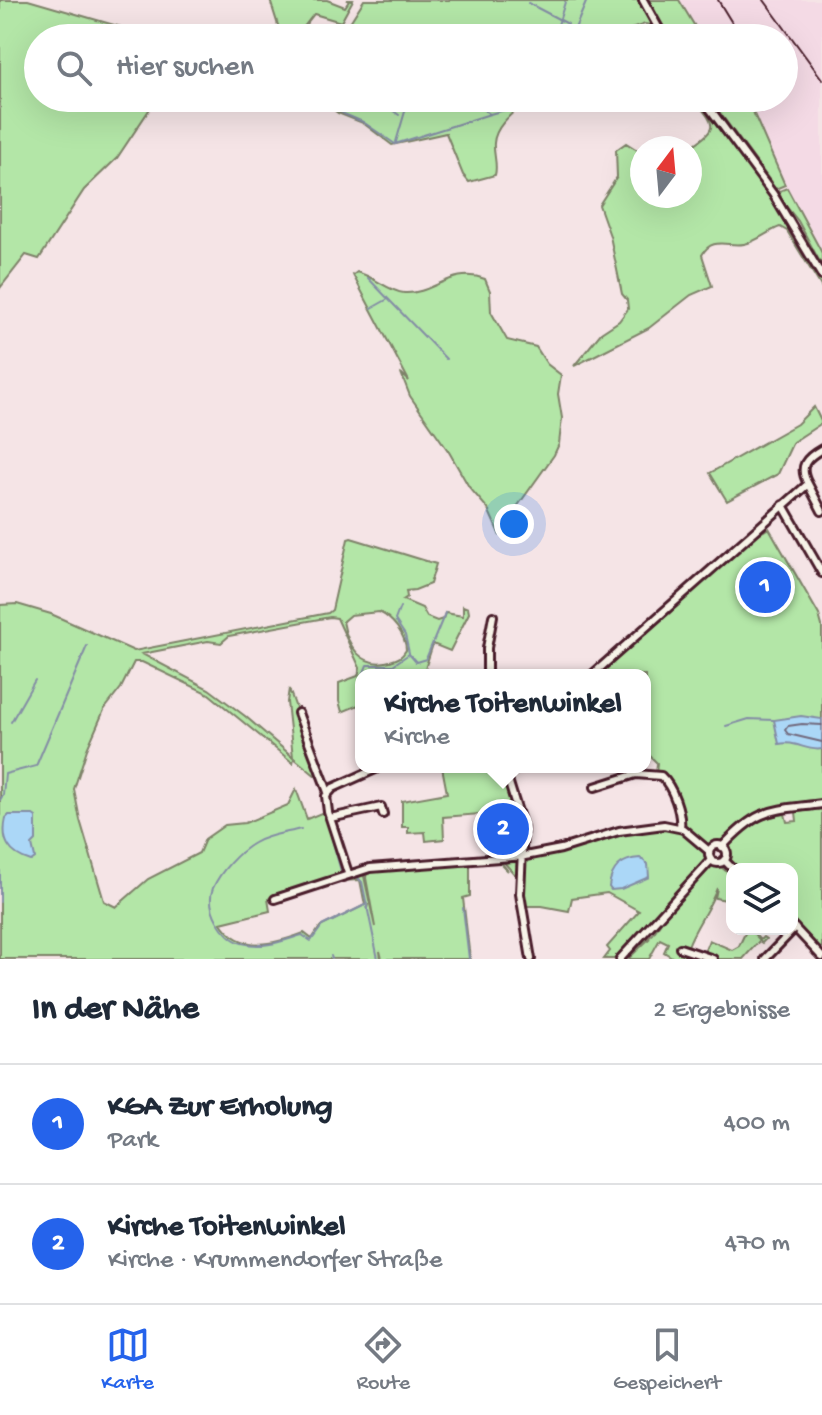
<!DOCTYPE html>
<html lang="de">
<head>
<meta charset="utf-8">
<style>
  :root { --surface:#fff; --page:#f6f6f7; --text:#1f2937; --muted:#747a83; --line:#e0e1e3; --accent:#2563eb }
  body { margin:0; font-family:"Gochi Hand",sans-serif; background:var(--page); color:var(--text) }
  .controls { position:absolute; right:24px; bottom:24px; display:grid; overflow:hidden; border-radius:16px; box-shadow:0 8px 32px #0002 }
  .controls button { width:72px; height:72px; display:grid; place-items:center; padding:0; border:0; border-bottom:2px solid var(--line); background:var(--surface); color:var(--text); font:40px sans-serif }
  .compass { position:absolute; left:630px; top:136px; width:72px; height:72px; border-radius:50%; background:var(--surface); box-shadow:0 8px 32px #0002; rotate:16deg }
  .you { position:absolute; left:514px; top:524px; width:28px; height:28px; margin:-20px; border:6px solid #fff; border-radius:50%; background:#1a73e8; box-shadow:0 0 0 12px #1a73e833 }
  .badge { display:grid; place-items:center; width:52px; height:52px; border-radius:50%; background:var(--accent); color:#fff; font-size:26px; font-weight:700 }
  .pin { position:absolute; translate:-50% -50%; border:4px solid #fff; box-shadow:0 2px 8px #0006 }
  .popup { position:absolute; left:355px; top:669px; width:296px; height:104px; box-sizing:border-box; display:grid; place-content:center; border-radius:16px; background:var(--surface); filter:drop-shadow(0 2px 6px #0005); font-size:26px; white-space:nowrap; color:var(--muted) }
  .popup b { font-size:30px; color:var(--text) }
  .popup::after { content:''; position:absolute; left:50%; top:100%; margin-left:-16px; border:16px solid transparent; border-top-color:var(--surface) }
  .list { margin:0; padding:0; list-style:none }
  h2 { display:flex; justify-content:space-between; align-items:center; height:104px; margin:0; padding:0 32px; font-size:34px }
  h2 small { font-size:26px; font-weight:400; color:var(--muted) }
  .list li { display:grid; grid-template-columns:52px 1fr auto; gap:24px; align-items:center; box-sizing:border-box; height:120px; padding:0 32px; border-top:2px solid var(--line) }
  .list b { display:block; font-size:30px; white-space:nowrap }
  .list p { margin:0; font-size:26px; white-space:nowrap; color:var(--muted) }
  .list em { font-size:26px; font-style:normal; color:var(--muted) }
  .icon { flex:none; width:44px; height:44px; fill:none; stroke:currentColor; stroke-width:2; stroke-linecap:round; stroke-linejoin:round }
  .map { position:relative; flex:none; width:822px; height:959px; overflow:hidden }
  .search { position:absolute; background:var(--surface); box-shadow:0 8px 32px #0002; left:24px; right:24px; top:24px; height:88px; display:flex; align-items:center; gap:20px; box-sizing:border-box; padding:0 28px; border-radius:44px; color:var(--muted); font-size:30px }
  .sheet { height:344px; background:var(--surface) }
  nav { display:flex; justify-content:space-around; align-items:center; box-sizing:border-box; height:112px; border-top:2px solid var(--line); background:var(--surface); font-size:22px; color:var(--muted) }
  nav a { display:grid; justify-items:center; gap:4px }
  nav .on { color:var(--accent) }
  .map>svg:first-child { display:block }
  .built { fill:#f4dae5 }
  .green { fill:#b3e6a7; stroke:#7e8269; stroke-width:2; fill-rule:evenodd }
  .water { fill:#abd7f7; stroke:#848da5; stroke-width:2 }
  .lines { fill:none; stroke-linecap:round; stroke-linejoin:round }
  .shore { stroke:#71697d; stroke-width:2 }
  .stream { stroke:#848da5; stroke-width:2 }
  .minor-casing { stroke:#4a1f2b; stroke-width:12 }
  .minor { stroke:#f7f3e8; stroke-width:6 }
  .rail { stroke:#4a1f2b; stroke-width:2 }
</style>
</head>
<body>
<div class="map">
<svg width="822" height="959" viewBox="0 0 822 959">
  <rect width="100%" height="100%" fill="#f5e4e6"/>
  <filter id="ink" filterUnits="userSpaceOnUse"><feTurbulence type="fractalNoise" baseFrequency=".0125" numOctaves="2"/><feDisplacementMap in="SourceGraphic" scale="16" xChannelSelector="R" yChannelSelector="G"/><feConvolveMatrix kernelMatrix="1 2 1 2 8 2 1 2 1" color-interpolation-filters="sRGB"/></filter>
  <g filter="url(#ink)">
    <path class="built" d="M679,0H822V253L785,185L747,98H784V38H702Z"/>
    <path class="green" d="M0,0H28L159,38H38V98H143L142,101L153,104L117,158L84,190L39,259L26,255L0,288Z
      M270,0H327L345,7L349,1L347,0H353L341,22L314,14L295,38H282Z
      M364,0H641L662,38H659L650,25L645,24L606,38H340Z
      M649,0H679L702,38H670Z
      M318,98H530C517,110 495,124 494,143C493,154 498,164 495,175L469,182L463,175L446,133L392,145L363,123L338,113Z
      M693,98H700L784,213L822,281V288L787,231L780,227C768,231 757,242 744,244C728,247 712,236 702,255L712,286L691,295L649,328L574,366L601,333L619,321L628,309L627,300L622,294L610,236L599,205L617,177L616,150L626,143L642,153V196H690L689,148C720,127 716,126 693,98Z
      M709,98H747L785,185L773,190L748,153L771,182Z
      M787,188L822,253V266L798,221L781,200L822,269V272L778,195L781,198L779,191Z
      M357,272C373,276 390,292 404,293C433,295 452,266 485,279L490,291L491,312L507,340L536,347L547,364L561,375L558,394L562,418L559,444L554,455L502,528L499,525L500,536L488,509L469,487L449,452L410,396L401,373L409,381L353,275Z
      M814,407L822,423L793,442L778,474L727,501L710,473L797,424Z
      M769,528L819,615L822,626V802L760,812L742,822L721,844L710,846L681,827L669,784L656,774L657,763L645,751V675H592L738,546Z
      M351,538L436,564L430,584L415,590L406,591L407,597L403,600L422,608L427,617L437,621L443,619L445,613L463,616V606L468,608L469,613L450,651L433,644L423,675H361V704L342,712L339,701V683L358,676L360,668L337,618L330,617L229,636L221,643L208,641L142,654L209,689L245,716L293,757L287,702L289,689L323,782L294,758L293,763L209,694L142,662H134L121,688L104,710L87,749L74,789L80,820L104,901L116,907L148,879L199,853L205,839L225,825L245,823L288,805L296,789L307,819L321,813L328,816L346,873L268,899L270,911L221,923C241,954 275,944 304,933L312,939L320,927L365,905L360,880L339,881L360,872L364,876L375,927L366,878L367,870L498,859L508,871L498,861L470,864V896L463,898L470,959H382L380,951L381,959H0V605L17,604L51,614L134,651L328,613L332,610L348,539ZM379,612C392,618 406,635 406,650C402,657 398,659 390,661C362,669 347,646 343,621L350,615Z
      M442,767H504L521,820L523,843L517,859V877L501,859L508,858L507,850L500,845L495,846L484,835L480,814L443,817L444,839L426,841L425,832L408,833V827H402V801L447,793Z
      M822,809V954L792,923V869H737L730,860L728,847C746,827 759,818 785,814L787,822L797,821L796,812Z
      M664,825C682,829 702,839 707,859L616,959H604L610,951L607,947L639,911L607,893L572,898L569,911L542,906H523L520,884L524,858L604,835Z
      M712,864L721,867L732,876V901L715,898L717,888C709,910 696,925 688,946H684L703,955L709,940L732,950L739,946L747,929H755L758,932L755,935L760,940L763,937L766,939L762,943L759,941L743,959H690L684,956L682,959H671L672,957L664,952L668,943L660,939L649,959H628L650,938L623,959L653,934L669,910Z"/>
    <path class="water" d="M801,716L822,719V749C807,752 795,740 779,744L774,720Z
      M9,815H33L36,817V841L32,845L35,858L31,861C8,854 1,840 6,818Z
      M640,858L648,864L649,877L621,889L611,890L609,887C611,868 621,859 640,858Z"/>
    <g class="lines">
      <path class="shore" d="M822,725L802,724L788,726L785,730L788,734L822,742"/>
      <path class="stream" d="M528,3L568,24
        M554,38L565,2
        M571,38L587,0
        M375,98L399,115
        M465,98L490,114L512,108L525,98
        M325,102L344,114L363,122L395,144L490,114
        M396,142L409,98
        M368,278L446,359
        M372,308L388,299
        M400,607L395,620L405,635L409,653
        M363,675L367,665H393L409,654L416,662L426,659L445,613
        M11,722L35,680
        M726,726L749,719L774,720
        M0,800L3,795L5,774L36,766L87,646
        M326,818L341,871
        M301,829C286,833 267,835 254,843C238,852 220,872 213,888C205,908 223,938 242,943C264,949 282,941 302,935L311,941L322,926L367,904
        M0,840V902
        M344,879L357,877L362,882L378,959
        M463,908L469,959
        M331,956L332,959"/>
      <defs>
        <path id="minor" d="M643,0L664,38
          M702,98L773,194L822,276
          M808,484L822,511
          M783,505L822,573
          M487,675V648L493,616
          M592,675L808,484C798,466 806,458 822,449
          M298,713L328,792
          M504,767L523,828L520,894L531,959
          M595,787L636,774L661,776C673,787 682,813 680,828
          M330,818L381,807L383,814
          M709 854a9 9 0 1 1 18 0a9 9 0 1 1-18 0Z
          M722,847C759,807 770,811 822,804
          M724,860L733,869
          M348,873L328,812L326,796L333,788L380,767
          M275,899L370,868L525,856L561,849L619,831L664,825L683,829L709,851
          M792,925L822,957
          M680,948L713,959
          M620,959L711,860
          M765,959L795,928"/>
      </defs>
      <use href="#minor" class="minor-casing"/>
      <use href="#minor" class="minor"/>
      <path class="rail" d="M718,0L740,36
        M764,0L822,79"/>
    </g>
  </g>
</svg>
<div class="controls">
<button><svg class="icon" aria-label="layers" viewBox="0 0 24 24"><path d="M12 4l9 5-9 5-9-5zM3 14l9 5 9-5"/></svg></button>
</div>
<svg class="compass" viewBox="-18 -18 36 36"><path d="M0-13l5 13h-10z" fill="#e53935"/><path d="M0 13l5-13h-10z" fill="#747a83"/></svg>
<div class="you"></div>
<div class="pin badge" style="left:765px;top:587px">1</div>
<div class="pin badge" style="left:503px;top:829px">2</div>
<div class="popup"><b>Kirche Toitenwinkel</b>Kirche</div>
<div class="search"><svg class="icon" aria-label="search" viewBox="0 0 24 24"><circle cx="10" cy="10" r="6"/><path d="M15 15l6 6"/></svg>Hier suchen</div>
</div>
<section class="sheet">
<h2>In der Nähe<small>2 Ergebnisse</small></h2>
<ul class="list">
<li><span class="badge">1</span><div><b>KGA Zur Erholung</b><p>Park</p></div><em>400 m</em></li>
<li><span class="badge">2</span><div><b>Kirche Toitenwinkel</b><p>Kirche · Krummendorfer Straße</p></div><em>470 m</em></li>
</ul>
</section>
<nav>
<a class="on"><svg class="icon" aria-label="map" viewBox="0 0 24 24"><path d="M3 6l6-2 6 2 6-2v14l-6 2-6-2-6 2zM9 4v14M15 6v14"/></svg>Karte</a>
<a><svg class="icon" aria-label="directions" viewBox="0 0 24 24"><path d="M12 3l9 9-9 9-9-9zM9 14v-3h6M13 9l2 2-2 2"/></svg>Route</a>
<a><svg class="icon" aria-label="saved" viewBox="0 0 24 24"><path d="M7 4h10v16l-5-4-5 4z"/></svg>Gespeichert</a>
</nav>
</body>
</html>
